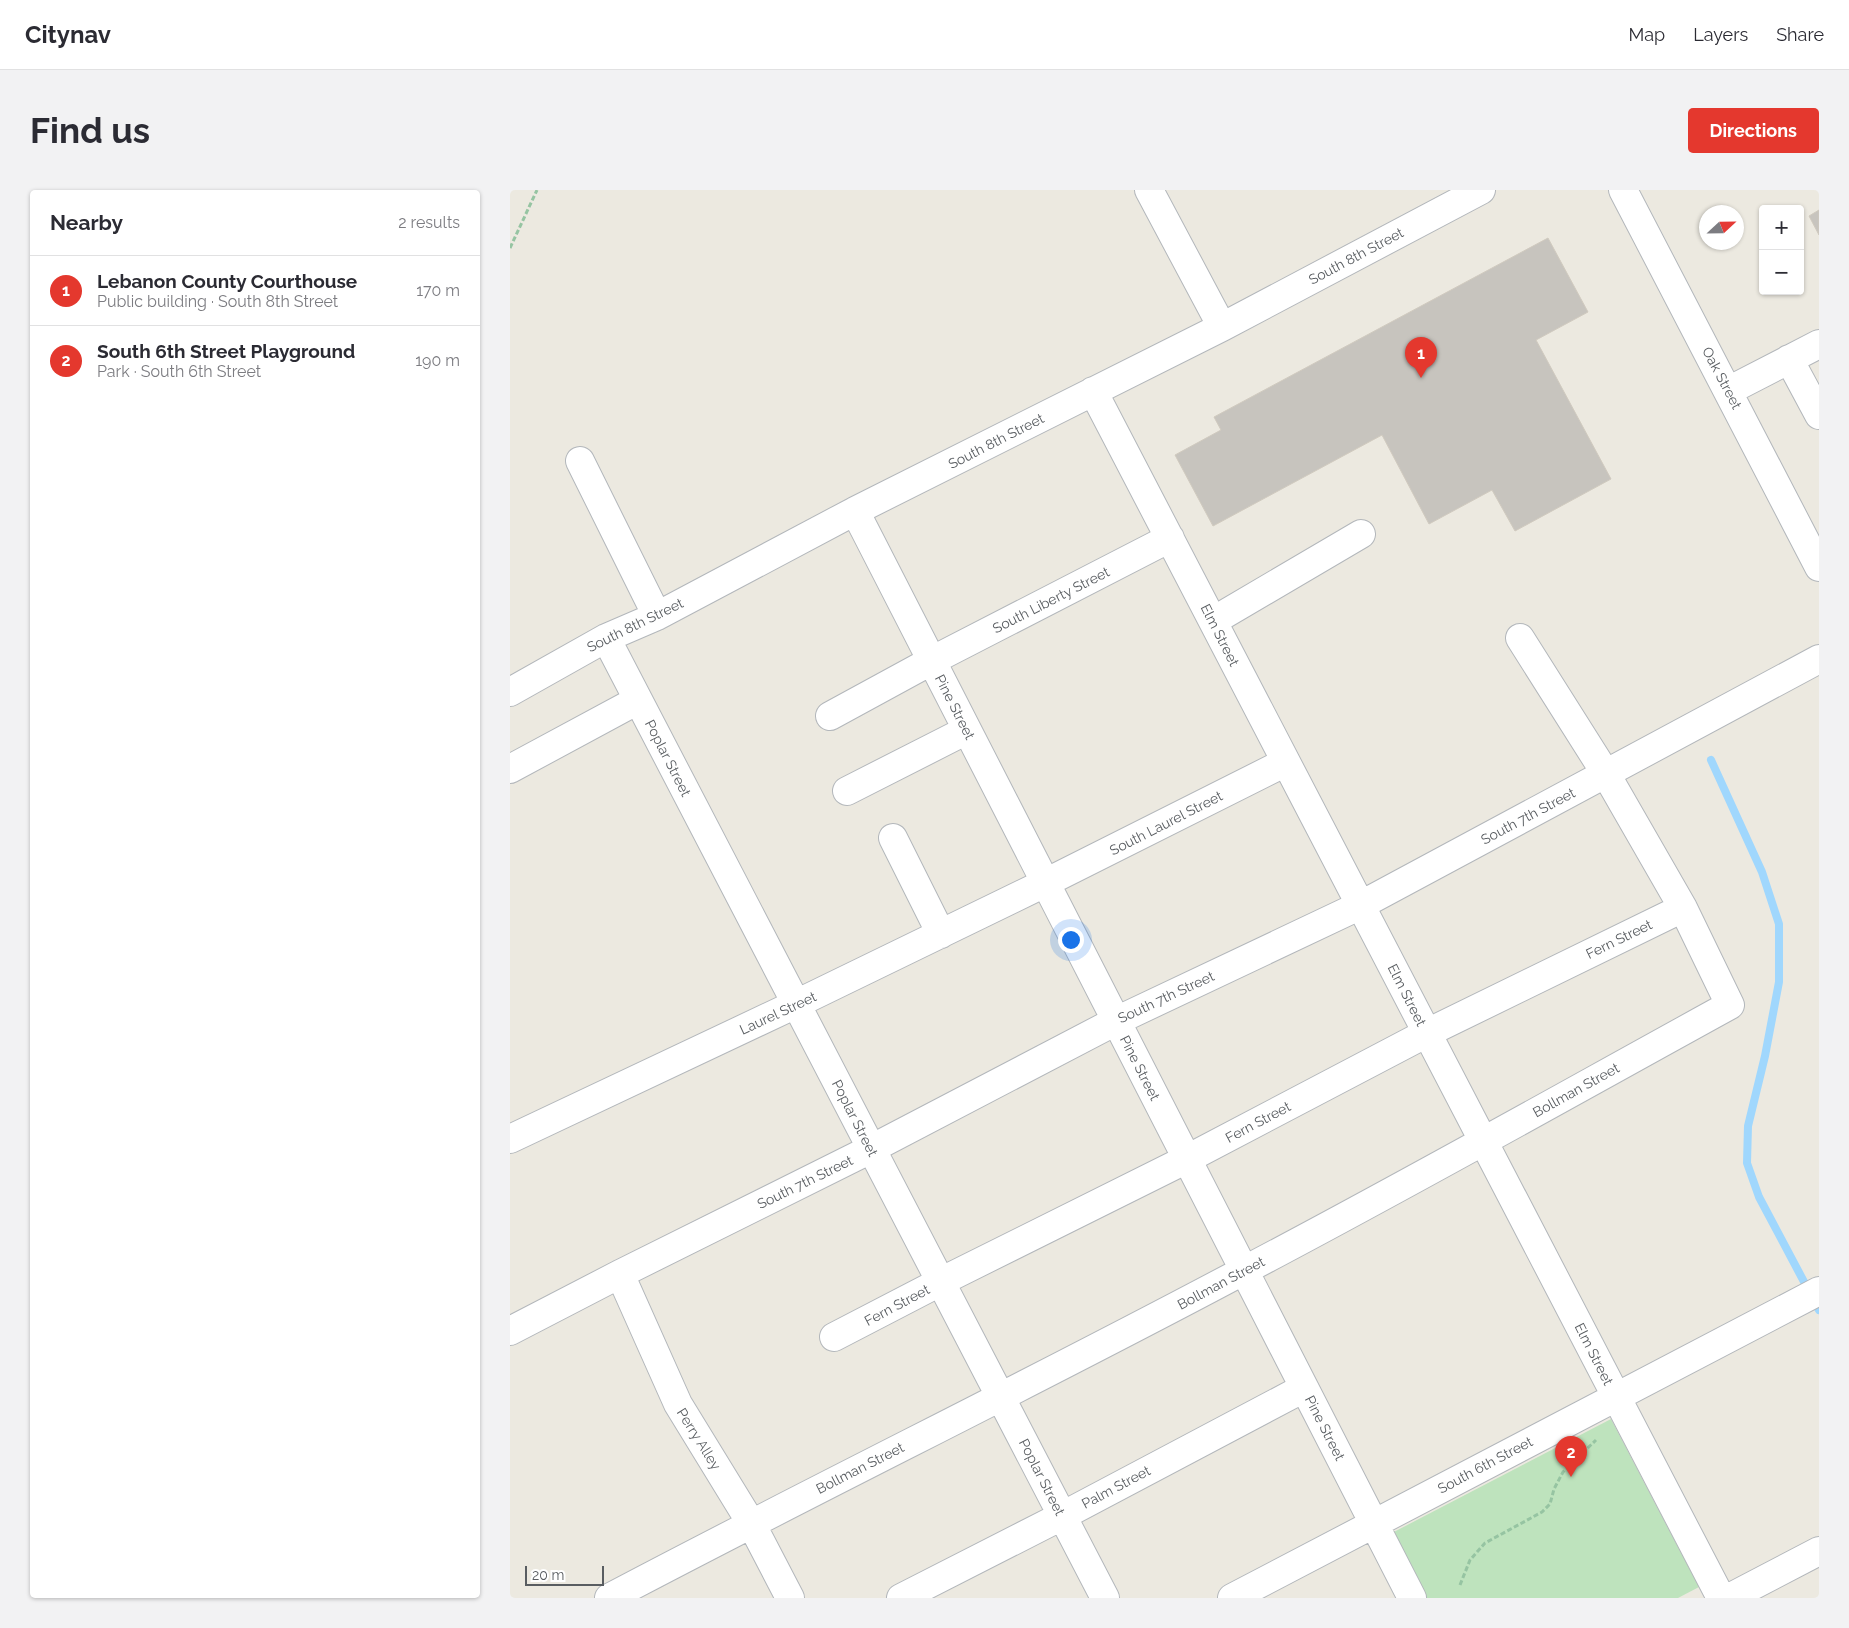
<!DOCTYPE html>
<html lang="en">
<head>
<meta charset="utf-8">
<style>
  :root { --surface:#fff; --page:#f2f2f3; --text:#2b2b33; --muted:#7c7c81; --line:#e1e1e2; --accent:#e4382e }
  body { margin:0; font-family:Raleway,sans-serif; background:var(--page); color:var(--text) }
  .controls { position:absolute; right:15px; top:15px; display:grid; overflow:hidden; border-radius:5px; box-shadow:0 1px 4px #0004 }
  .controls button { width:45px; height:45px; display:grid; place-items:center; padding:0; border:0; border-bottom:1px solid var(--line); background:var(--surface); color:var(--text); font:25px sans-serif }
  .compass { position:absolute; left:1189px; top:15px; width:45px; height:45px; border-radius:50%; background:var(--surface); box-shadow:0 1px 4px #0004; rotate:68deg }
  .scale { position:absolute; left:15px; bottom:12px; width:79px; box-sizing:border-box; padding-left:5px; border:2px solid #595d61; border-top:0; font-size:14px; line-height:18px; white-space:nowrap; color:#595d61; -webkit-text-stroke:4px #fff; paint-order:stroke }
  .you { position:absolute; left:560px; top:749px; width:18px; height:18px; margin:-12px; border:4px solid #fff; border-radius:50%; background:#1a73e8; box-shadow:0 0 0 8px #1a73e833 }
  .badge { display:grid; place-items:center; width:32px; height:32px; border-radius:50%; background:var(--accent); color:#fff; font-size:16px; font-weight:700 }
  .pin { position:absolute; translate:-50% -41px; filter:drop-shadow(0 1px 2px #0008) }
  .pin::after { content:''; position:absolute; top:26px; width:18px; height:15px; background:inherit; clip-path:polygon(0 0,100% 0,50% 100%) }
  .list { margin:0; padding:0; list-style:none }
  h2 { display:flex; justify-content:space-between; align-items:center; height:65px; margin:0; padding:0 20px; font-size:21px }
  h2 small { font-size:16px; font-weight:400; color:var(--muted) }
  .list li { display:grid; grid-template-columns:32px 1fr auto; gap:15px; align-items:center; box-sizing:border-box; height:70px; padding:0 20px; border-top:1px solid var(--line) }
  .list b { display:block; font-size:19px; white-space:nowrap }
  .list p { margin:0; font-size:16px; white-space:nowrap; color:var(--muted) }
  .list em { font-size:16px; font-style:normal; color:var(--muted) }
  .map { position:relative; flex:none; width:1309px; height:1408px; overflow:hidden; border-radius:5px }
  header { display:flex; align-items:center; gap:30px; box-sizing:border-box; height:70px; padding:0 25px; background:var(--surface); border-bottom:1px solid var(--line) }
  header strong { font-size:24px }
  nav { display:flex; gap:28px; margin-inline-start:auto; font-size:18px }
  .intro { display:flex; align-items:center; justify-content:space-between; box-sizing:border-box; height:120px; padding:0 30px }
  h1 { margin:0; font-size:35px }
  .button { padding:12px 22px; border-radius:5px; background:var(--accent); color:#fff; font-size:18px; font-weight:700 }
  main { display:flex; gap:30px; padding:0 30px }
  aside { flex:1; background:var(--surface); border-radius:5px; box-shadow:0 1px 4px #0004 }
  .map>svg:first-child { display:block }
  .green { fill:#bee3bd }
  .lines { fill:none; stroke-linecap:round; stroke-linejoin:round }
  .stream { stroke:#a0d7fd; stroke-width:8 }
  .building { fill:#c7c4be; stroke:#d0cabf }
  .minor-casing { stroke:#b3b7bb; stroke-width:30 }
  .path { stroke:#96c4a2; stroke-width:3; stroke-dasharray:5 2.5; stroke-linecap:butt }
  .minor { stroke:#fff; stroke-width:28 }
  .labels { text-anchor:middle; stroke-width:4; stroke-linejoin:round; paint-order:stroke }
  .street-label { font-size:14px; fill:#595d61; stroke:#fff }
</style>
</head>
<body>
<header>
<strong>Citynav</strong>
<nav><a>Map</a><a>Layers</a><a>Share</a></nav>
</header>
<div class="intro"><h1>Find us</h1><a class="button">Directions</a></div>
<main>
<aside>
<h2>Nearby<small>2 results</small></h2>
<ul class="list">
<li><span class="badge">1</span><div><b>Lebanon County Courthouse</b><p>Public building · South 8th Street</p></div><em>170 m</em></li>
<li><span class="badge">2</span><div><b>South 6th Street Playground</b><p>Park · South 6th Street</p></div><em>190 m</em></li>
</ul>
</aside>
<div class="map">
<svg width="1309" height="1408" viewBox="0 0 1309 1408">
  <rect width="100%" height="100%" fill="#ece9e0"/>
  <path class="green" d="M1101,1229L1189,1397L1168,1408H913L880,1344Z"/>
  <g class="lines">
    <path class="stream" d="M1201,570L1252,682L1269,734V792L1255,866L1238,936L1237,973L1249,1007L1309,1120"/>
  </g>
  <path class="building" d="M1309,20V45L1299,26Z
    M1038,48L1078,122L1026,150L1101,289L1005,341L982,300L919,334L872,245L703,336L665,265L711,240L704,227Z"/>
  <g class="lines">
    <defs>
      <path id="minor" d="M639,0L712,137
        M1113,0L1309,377
        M1279,169L1309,225
        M583,201L1211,1408
        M1218,201L1309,154
        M70,271L147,426
        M345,321L902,1408
        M703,431L851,344
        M96,448L595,1408
        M0,502L96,448L147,426L345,321L712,137L971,0
        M320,526L421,471L660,348
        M0,579L128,510
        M337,601L457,540
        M383,648L431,744
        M0,949L286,814L535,693L776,572
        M110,1084L168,1214L241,1333L280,1408
        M0,1141L110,1084L361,959L606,831L851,715L1309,469
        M324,1147L430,1092L677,969L917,843L1173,718
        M99,1408C309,1297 523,1193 733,1081C897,995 1058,904 1220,815L1173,718L1096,584L1010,448
        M391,1408L552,1326L794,1198
        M722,1408L1309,1101
        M1219,1408L1309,1361"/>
    </defs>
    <use href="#minor" class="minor-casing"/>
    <path class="path" d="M0,58L27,0
      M950,1395L960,1370L975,1353L1032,1322L1040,1314L1044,1299L1053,1282L1086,1250"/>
    <use href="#minor" class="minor"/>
  </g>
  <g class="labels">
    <g class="street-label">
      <text transform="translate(846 66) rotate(-28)" y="5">South 8th Street</text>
      <text transform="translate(1212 188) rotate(62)" y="5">Oak Street</text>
      <text transform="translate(486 251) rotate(-27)" y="5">South 8th Street</text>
      <text transform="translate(541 410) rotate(-27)" y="5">South Liberty Street</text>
      <text transform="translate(125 435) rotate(-26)" y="5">South 8th Street</text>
      <text transform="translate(710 445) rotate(63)" y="5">Elm Street</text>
      <text transform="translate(445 517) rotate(63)" y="5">Pine Street</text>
      <text transform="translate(158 568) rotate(63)" y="5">Poplar Street</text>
      <text transform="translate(1018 626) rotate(-28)" y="5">South 7th Street</text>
      <text transform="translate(656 633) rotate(-27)" y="5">South Laurel Street</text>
      <text transform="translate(1109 749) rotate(-26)" y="5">Fern Street</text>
      <text transform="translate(897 805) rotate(63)" y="5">Elm Street</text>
      <text transform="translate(656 807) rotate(-25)" y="5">South 7th Street</text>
      <text transform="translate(268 823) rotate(-25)" y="5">Laurel Street</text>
      <text transform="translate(630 878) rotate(63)" y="5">Pine Street</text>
      <text transform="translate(1066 900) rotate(-29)" y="5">Bollman Street</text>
      <text transform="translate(345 928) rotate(63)" y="5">Poplar Street</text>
      <text transform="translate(748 932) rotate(-28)" y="5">Fern Street</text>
      <text transform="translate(295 992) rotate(-26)" y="5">South 7th Street</text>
      <text transform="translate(711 1093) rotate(-28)" y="5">Bollman Street</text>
      <text transform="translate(387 1115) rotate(-28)" y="5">Fern Street</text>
      <text transform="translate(1084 1164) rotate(63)" y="5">Elm Street</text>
      <text transform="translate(815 1238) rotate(63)" y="5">Pine Street</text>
      <text transform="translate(189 1249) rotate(58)" y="5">Perry Alley</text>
      <text transform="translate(975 1275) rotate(-28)" y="5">South 6th Street</text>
      <text transform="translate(350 1278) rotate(-27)" y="5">Bollman Street</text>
      <text transform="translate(532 1287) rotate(63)" y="5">Poplar Street</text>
      <text transform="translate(606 1297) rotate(-28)" y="5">Palm Street</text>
    </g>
  </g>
</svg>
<div class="controls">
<button>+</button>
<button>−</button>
</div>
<svg class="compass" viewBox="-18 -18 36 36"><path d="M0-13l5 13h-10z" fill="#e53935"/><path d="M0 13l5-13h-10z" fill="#7c7c81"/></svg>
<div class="scale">20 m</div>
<div class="you"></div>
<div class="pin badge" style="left:911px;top:188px">1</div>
<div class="pin badge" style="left:1061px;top:1287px">2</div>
</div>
</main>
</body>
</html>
